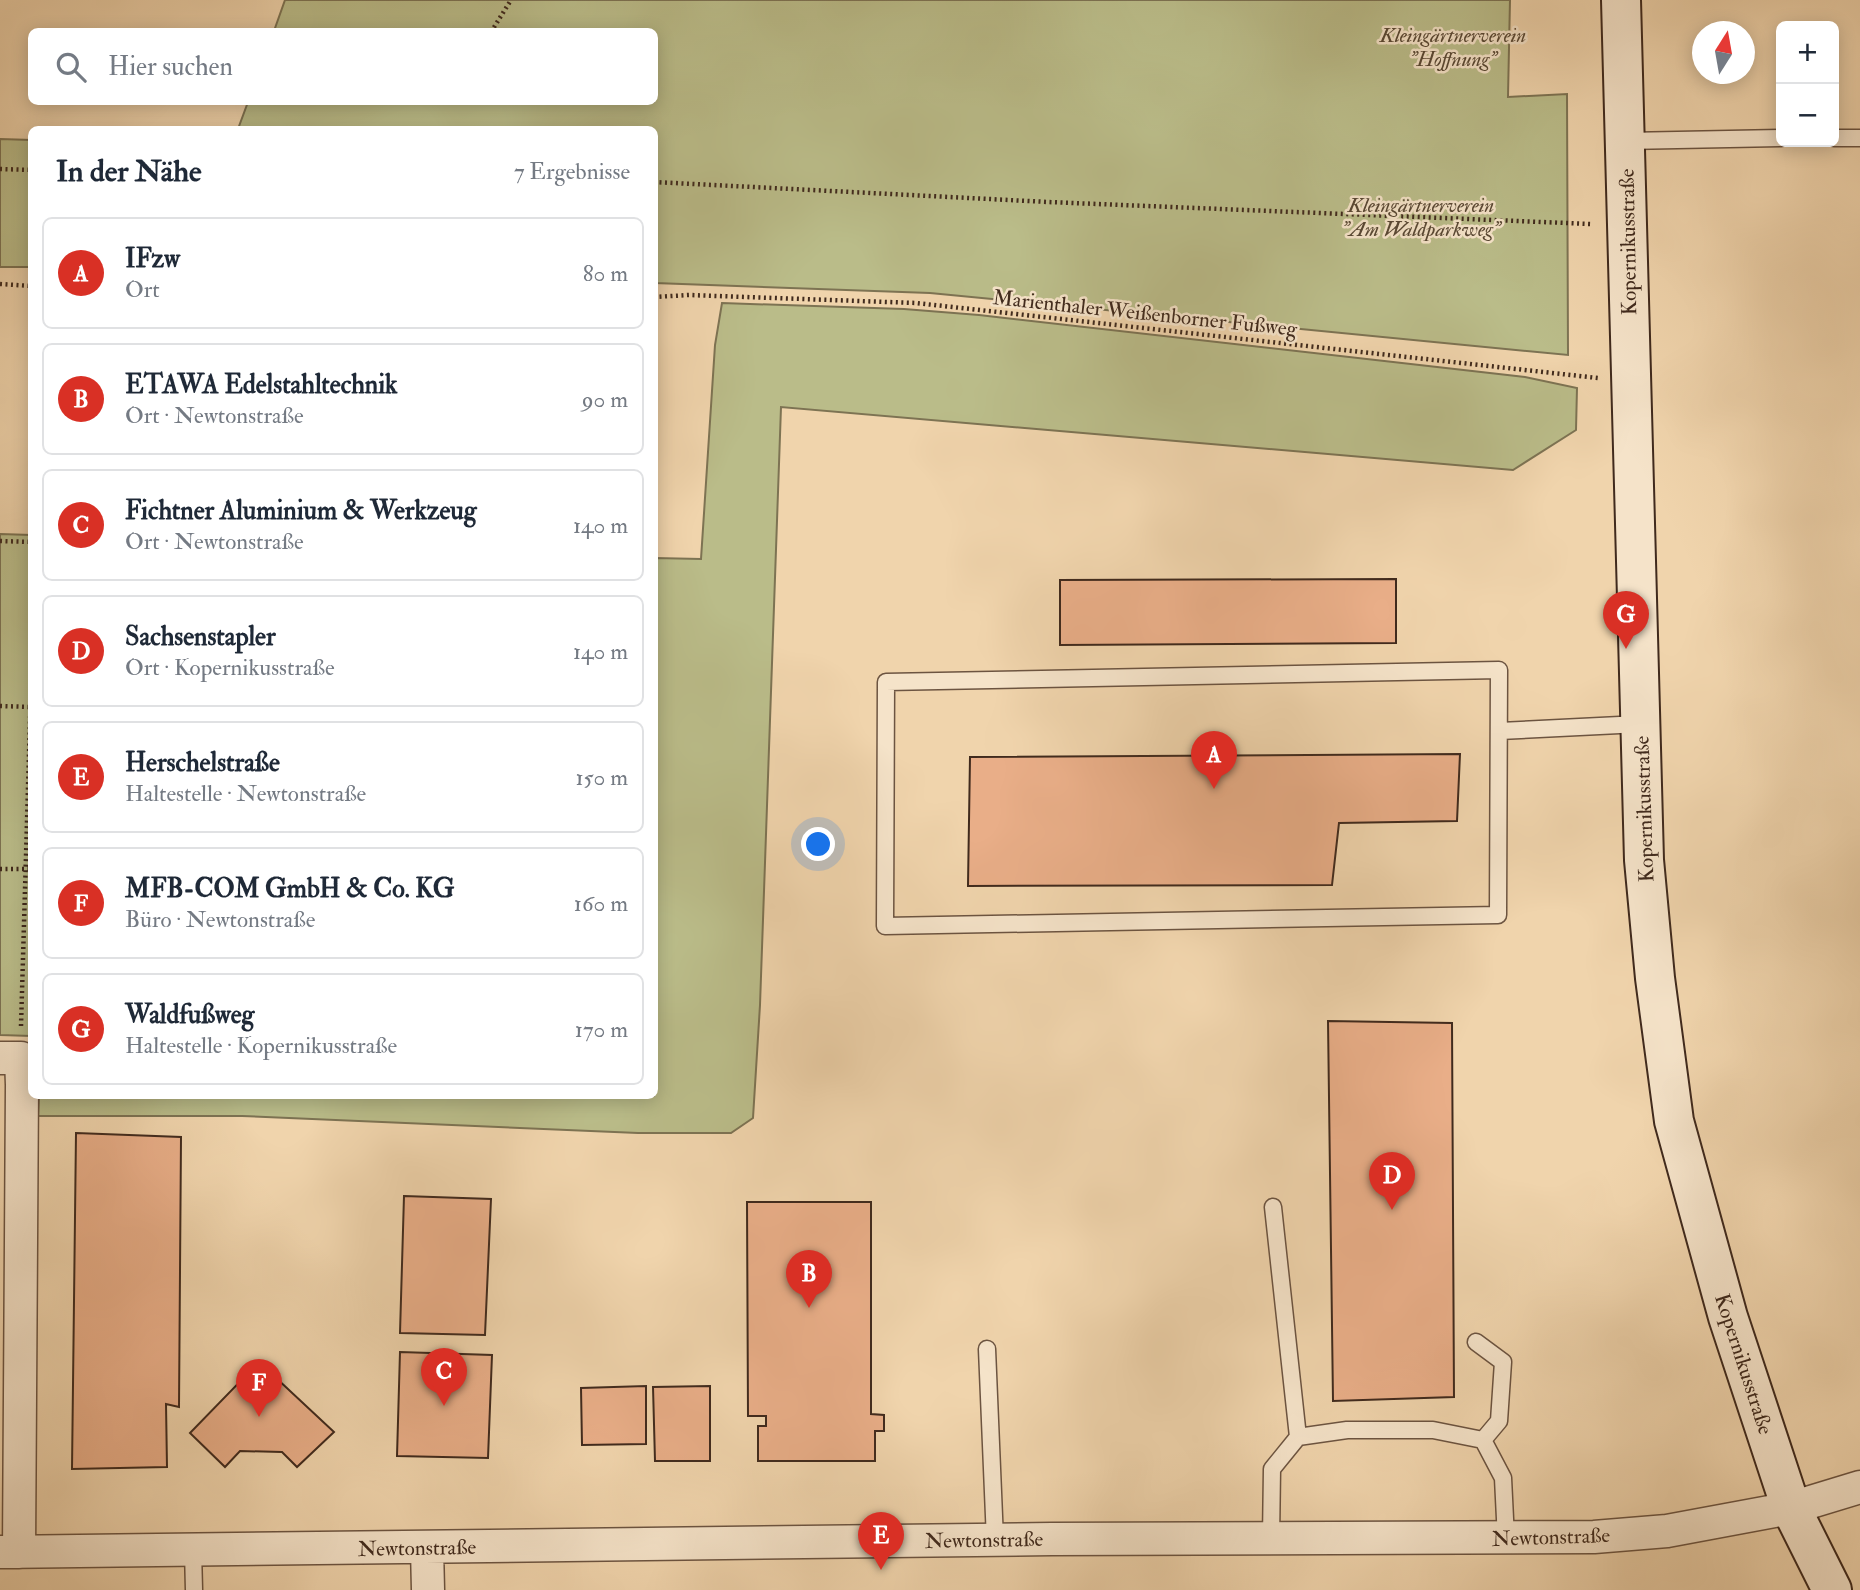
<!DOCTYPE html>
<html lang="de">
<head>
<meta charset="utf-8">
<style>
  :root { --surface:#fff; --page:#f2f2f3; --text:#1f2937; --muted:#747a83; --line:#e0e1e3; --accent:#d93025 }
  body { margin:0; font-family:"IM FELL Double Pica",serif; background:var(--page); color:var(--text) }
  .controls { position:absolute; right:21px; top:21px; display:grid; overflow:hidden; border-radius:10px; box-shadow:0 4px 18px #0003 }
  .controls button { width:63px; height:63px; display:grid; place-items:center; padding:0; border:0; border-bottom:2px solid var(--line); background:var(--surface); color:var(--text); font:35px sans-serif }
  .compass { position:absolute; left:1692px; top:21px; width:63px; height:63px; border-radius:50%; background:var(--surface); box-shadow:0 4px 18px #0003; rotate:11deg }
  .you { position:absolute; left:819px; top:845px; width:24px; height:24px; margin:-18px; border:5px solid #fff; border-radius:50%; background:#1a73e8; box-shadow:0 0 0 10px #1a73e833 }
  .badge { display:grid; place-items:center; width:46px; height:46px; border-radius:50%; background:var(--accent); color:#fff; font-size:23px; font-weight:700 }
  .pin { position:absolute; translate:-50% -58px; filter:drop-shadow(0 2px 4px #0008) }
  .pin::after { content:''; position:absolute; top:37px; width:24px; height:21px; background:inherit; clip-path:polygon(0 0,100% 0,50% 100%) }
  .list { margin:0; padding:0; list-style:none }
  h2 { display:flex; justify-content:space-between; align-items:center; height:91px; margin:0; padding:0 28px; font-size:30px }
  h2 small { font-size:23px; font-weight:400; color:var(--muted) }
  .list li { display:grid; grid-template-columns:46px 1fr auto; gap:21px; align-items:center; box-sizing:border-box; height:112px; margin:0 14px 14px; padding:0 14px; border:2px solid var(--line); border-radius:10px }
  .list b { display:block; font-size:26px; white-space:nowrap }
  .list p { margin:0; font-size:23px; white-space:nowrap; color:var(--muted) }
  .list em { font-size:23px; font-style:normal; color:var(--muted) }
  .icon { flex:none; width:38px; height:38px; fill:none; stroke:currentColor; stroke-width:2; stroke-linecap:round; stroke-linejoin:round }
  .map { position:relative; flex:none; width:1860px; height:1590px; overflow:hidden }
  .search { position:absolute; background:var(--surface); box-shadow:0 4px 18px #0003; left:28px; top:28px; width:630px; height:77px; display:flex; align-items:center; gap:18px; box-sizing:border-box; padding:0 24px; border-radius:10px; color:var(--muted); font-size:26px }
  .panel { position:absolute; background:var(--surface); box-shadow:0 4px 18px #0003; left:28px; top:126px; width:630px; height:973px; border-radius:10px }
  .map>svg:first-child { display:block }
  .green { fill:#babc89; stroke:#7d7353; stroke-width:2 }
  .building { fill:#e9ae88; stroke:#402a1d; stroke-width:2 }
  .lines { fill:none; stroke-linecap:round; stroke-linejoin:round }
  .lane-casing { stroke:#6c5441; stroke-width:19 }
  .street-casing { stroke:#6c5441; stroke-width:35 }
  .secondary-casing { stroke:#402a1d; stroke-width:42 }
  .path { stroke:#402a1d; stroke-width:4.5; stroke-dasharray:2 3.5; stroke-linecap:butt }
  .lane { stroke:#f5e3c9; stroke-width:16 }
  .street { stroke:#f5e3c9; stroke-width:32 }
  .secondary { stroke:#f5e3c9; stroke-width:38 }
  .labels { text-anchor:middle; stroke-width:5; stroke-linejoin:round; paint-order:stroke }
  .park-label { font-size:21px; font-style:italic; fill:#584733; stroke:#f5e3c9 }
  .street-label { font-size:21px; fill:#402a1d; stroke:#f5e3c9 }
</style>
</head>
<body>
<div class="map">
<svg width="1860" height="1590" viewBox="0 0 1860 1590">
  <rect width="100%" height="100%" fill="#f0d4ac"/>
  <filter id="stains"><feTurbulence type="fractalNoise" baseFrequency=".00286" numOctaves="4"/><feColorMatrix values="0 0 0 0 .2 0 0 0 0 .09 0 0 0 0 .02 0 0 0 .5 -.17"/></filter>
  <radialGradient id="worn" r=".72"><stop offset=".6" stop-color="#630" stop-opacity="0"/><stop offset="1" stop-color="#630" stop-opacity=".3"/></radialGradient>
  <path class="green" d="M285,0H1510L1508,97L1567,94L1568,355L930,293L655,283L654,130L238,129L248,102H654V32L274,31Z
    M0,139L31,140V267H0Z
    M722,303L904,309L979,315L1525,377L1577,388L1576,430L1513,470L781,407L760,1005L753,1118L731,1133H638L242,1116H38L39,1096H654L655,558L701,559L715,345Z
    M0,534L31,535V1036L0,1035Z"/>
  <path class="building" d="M1396,579V643L1060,645V580Z
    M1460,754L1457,821L1339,823L1332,885L968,886L970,757Z
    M1328,1021L1452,1023L1454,1397L1333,1401Z
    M76,1133L181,1137L179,1407L166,1404L167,1467L72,1469Z
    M404,1196L491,1199L485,1335L400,1333Z
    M747,1202H871V1414L884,1415V1431H875V1461H758V1426H766V1416H748Z
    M400,1352L492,1355L488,1458L397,1456Z
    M259,1362L334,1432L297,1467L282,1452L240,1451L225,1467L190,1433Z
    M646,1386V1444L582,1445L581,1388Z
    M710,1386V1461H655L653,1387Z"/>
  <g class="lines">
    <defs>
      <path id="lane" d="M1834,138H1860
        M1626,141L1781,138
        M1499,670L1498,915L885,926L886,682Z
        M1500,731L1640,724
        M1273,1207L1298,1437
        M1476,1342L1503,1362L1499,1421L1483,1440
        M987,1349L995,1540
        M1271,1539L1272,1469L1298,1437L1347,1430H1433L1483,1440L1503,1478L1506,1539
        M193,1550L194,1590"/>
      <path id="street" d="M0,1058H21L22,1085L19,1552
        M427,1548L428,1590
        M0,1552L1052,1539L1594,1537L1667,1531L1791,1508L1860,1487"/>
      <path id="secondary" d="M1621,0L1644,860L1655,978L1674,1121L1728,1317L1791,1508L1832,1590"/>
    </defs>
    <use href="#lane" class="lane-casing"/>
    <use href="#street" class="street-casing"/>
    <use href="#secondary" class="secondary-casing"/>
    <path class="path" d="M491,32L511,0
      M0,169L32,170
      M654,182L1048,202L1591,224
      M0,284L32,286
      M654,297L689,295L916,303L1598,378
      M0,541L32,542
      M0,706L31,707
      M0,869H32
      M21,1026L32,652"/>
    <use href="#lane" class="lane"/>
    <use href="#street" class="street"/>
    <use href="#secondary" class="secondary"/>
  </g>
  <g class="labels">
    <g class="park-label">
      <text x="1453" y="42">Kleingärtnerverein<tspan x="1453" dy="24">"Hoffnung"</tspan></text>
      <text x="1421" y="212">Kleingärtnerverein<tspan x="1421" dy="24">"Am Waldparkweg"</tspan></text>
    </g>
    <g class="street-label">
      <text transform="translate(1628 242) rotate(-91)" y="7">Kopernikusstraße</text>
      <text transform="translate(1145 313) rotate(6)" y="7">Marienthaler Weißenborner Fußweg</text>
      <text transform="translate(1644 809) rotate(-92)" y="7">Kopernikusstraße</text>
      <text transform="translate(1744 1364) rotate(72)" y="7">Kopernikusstraße</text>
      <text transform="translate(1551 1537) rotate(-2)" y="7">Newtonstraße</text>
      <text transform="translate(984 1540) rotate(-1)" y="7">Newtonstraße</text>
      <text transform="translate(417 1548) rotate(-1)" y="7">Newtonstraße</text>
    </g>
  </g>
  <rect width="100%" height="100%" filter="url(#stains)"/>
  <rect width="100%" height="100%" fill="url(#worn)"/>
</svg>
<div class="controls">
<button>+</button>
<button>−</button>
</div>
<svg class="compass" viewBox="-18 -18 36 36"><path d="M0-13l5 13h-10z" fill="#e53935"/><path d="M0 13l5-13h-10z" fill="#747a83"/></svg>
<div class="you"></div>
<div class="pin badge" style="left:1214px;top:789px">A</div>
<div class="pin badge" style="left:809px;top:1308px">B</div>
<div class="pin badge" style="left:444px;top:1406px">C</div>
<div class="pin badge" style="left:1392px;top:1210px">D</div>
<div class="pin badge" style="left:881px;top:1570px">E</div>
<div class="pin badge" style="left:259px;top:1417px">F</div>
<div class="pin badge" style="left:1626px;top:649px">G</div>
<div class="search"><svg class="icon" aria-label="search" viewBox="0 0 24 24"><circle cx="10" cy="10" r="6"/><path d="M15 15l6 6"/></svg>Hier suchen</div>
<section class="panel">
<h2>In der Nähe<small>7 Ergebnisse</small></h2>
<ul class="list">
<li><span class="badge">A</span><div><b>IFzw</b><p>Ort</p></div><em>80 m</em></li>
<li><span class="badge">B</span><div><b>ETAWA Edelstahltechnik</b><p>Ort · Newtonstraße</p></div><em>90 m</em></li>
<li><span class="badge">C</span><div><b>Fichtner Aluminium &amp; Werkzeug</b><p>Ort · Newtonstraße</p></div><em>140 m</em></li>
<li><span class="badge">D</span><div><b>Sachsenstapler</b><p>Ort · Kopernikusstraße</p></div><em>140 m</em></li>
<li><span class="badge">E</span><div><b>Herschelstraße</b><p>Haltestelle · Newtonstraße</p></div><em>150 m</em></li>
<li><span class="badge">F</span><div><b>MFB-COM GmbH &amp; Co. KG</b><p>Büro · Newtonstraße</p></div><em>160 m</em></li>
<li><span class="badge">G</span><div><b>Waldfußweg</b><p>Haltestelle · Kopernikusstraße</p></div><em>170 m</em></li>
</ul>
</section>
</div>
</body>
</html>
